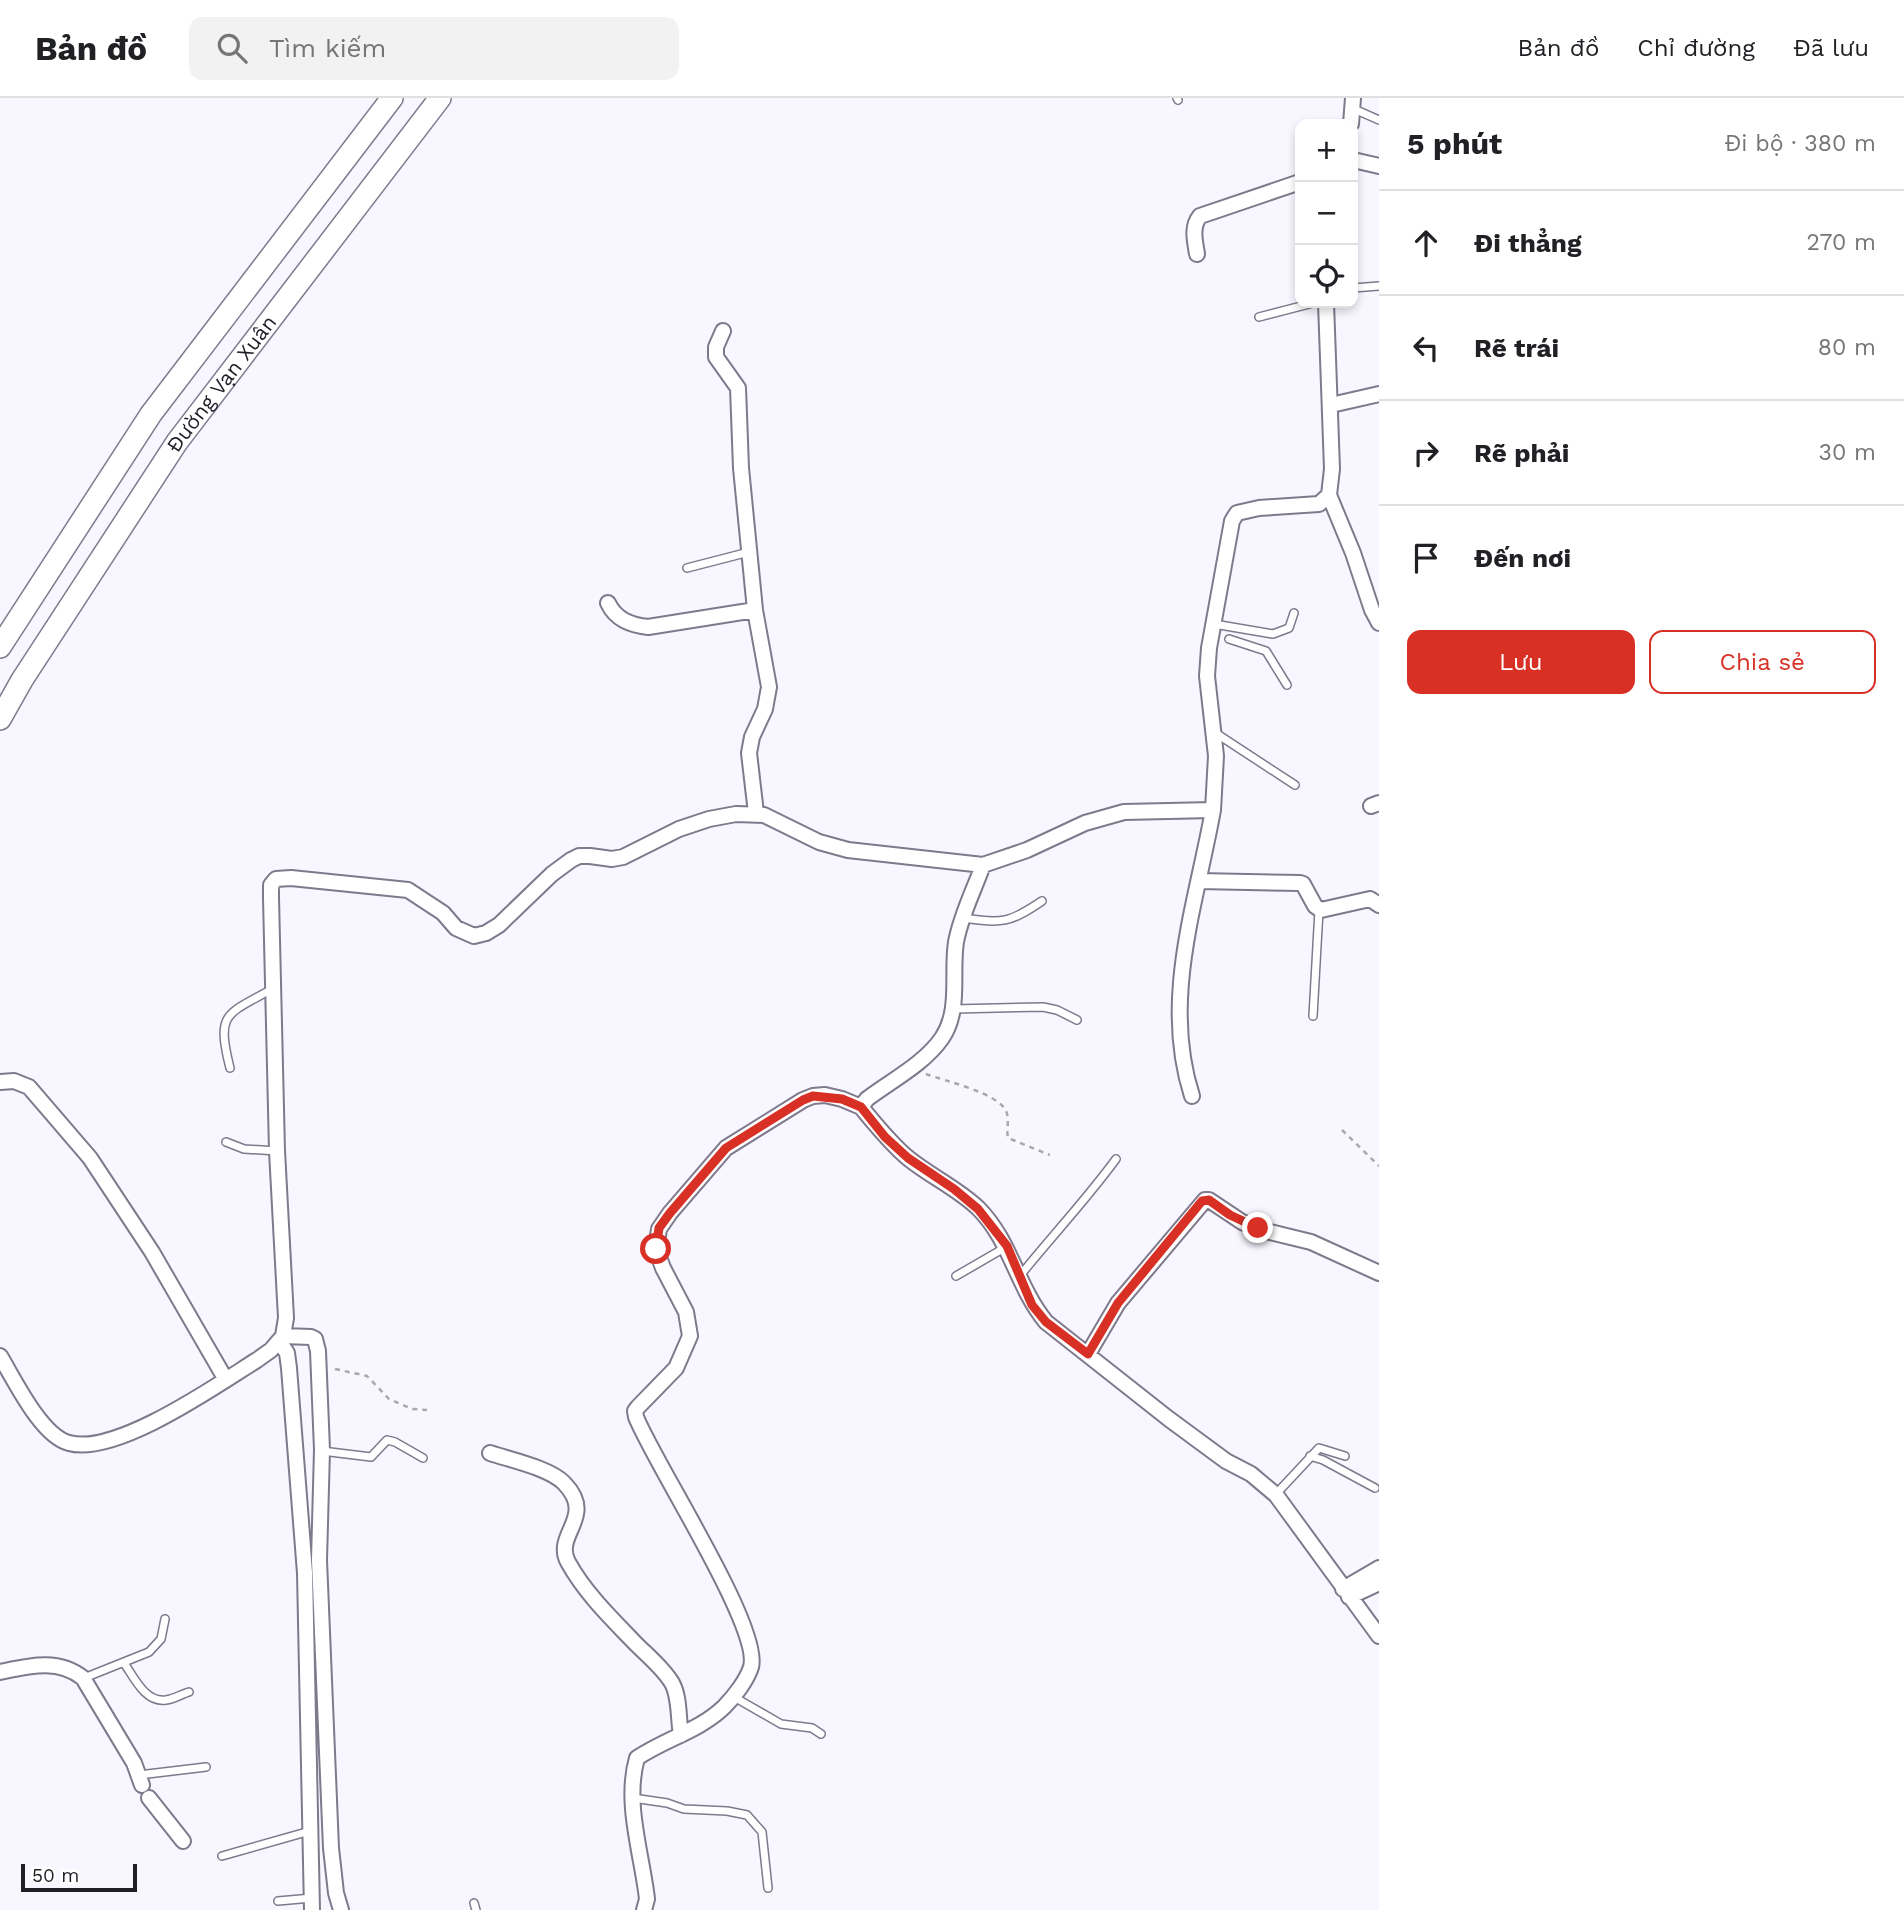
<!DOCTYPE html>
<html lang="vi">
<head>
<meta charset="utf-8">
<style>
  :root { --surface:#fff; --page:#f2f2f2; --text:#202124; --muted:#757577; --line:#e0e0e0; --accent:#d93025 }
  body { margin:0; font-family:"Work Sans",sans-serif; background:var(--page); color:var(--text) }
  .controls { position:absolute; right:21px; top:21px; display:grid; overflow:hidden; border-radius:14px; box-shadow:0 4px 10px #0003 }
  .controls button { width:63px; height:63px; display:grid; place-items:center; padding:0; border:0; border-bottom:2px solid var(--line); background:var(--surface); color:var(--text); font:35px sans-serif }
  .scale { position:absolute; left:21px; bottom:18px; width:116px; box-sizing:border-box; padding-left:7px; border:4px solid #211e26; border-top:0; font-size:19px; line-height:24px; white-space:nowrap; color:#211e26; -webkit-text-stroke:5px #fff; paint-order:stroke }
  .stop { position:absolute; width:21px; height:21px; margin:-16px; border:5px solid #d93025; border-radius:50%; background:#fff }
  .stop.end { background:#d93025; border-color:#fff; box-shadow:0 2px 7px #0008 }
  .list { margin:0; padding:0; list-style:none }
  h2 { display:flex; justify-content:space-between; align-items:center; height:91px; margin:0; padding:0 28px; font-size:30px }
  h2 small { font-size:23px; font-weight:400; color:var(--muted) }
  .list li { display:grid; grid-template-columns:46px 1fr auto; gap:21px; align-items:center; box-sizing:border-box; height:105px; padding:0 28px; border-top:2px solid var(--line) }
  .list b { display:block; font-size:26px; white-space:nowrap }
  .list em { font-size:23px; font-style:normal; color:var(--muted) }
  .actions { display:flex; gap:14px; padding:21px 28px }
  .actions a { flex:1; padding:16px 0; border:2px solid var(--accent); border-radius:14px; text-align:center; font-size:24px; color:var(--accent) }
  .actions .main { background:var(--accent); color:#fff }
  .icon { flex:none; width:38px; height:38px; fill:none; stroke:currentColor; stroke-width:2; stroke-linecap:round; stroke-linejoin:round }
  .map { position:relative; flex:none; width:1379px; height:1812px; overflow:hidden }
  header { display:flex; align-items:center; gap:42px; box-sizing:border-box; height:98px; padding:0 35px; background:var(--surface); border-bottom:2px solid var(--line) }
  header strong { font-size:33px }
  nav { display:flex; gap:38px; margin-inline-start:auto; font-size:24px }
  .search { width:490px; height:63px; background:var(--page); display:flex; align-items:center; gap:18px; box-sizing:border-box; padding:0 24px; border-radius:14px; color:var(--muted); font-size:26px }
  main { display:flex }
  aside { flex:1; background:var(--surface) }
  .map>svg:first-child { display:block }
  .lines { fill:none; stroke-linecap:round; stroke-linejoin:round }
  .lane-casing { stroke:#7f798c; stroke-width:10 }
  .street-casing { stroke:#7f798c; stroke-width:18 }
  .secondary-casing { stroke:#7f798c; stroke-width:24 }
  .path { stroke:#a9a6af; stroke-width:2.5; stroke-dasharray:5 5; stroke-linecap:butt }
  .lane { stroke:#fff; stroke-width:7 }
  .street { stroke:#fff; stroke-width:14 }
  .secondary { stroke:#fff; stroke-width:21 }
  .route { stroke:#d93025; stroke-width:9 }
  .labels { text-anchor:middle; stroke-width:6; stroke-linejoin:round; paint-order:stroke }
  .street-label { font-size:21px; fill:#211e26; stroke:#fff }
</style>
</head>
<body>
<header>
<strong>Bản đồ</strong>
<div class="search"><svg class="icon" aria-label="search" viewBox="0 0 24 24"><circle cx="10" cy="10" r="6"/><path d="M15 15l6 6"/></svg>Tìm kiếm</div>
<nav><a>Bản đồ</a><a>Chỉ đường</a><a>Đã lưu</a></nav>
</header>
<main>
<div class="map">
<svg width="1379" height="1812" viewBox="0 0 1379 1812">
  <rect width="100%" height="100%" fill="#f8f6ff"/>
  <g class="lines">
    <defs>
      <path id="lane" d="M1177,0L1178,2
        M1354,11L1379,22
        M1353,190L1379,188
        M1259,219L1313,205
        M687,470L749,454
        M1214,526L1273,536L1289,530L1294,515
        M1229,541L1266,553L1287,587
        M1214,634L1295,687
        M963,820C1003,825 1008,826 1042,803
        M953,911L1043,909L1057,912L1077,922
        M1313,918L1319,812
        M230,970C216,914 226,917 272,891
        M226,1044L244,1051L277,1053
        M956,1178L1006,1149
        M1019,1179C1051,1139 1086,1102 1116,1061
        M322,1353L371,1359L387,1342L395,1344L423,1360
        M1310,1358L1323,1362L1375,1390
        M1276,1396L1319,1350L1345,1358
        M124,1565C134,1579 145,1605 166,1602C174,1601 182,1596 189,1594
        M84,1580L149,1554L161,1541L165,1521
        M734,1599L781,1626L812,1630L821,1636
        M139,1677L206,1669
        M633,1700L667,1705L684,1711L727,1713L747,1717L762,1734L768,1790
        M222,1758L310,1733
        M278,1803L312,1800
        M474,1805L476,1812"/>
      <path id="street" d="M1351,26L1353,0
        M1353,62L1379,68
        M1197,156C1195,143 1191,129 1200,118L1300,84
        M723,233L716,249V259L738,290L741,370L755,512L769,589L765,611L752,639L749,655L756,715
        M1331,307L1379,296
        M1329,397L1353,455L1372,512L1379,525
        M608,505C616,522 631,527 648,529L755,512
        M1371,708L1379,705
        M1199,783L1300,785L1303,786L1315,808L1321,812L1370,801L1379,807
        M0,984L14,983L29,989L90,1060L152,1154L226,1282
        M1192,998C1161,902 1196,807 1213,712
        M861,1009C876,1027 890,1045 908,1060C930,1078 957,1090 978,1110C1011,1143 1017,1189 1046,1224L1169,1321L1226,1363L1251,1376L1276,1397L1379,1538
        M283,1238L311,1239L315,1241L318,1253L322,1352L319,1462L331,1750L336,1795L341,1812
        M279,1243L287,1255L289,1270L305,1475L312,1812
        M1088,1256L1118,1205L1205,1102H1209L1242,1124L1258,1131L1311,1144L1379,1175
        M0,1258C14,1281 41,1338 69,1345C116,1358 217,1287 257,1262L271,1252L283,1238L286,1220L277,1053L271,800V787L276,781L291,780L408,792L443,815L456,830L474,838L486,835L499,827L552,776L571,762L579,758H590L612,761L623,759L679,731L709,721L736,716L764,717L819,744L848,752L983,767L1027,752L1085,725L1124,714L1213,712L1216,658L1207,578L1209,550L1232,423L1237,415L1259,410L1319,406L1329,397L1332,371L1326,205
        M490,1355C511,1362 549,1370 564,1385C597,1419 553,1436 568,1464C585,1495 611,1520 636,1546C648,1558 663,1570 672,1585C680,1599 678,1621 681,1637
        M1343,1491L1379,1470
        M1349,1499L1379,1485
        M0,1574C29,1568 58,1560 83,1580L134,1665L142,1687
        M149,1700L183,1743
        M644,1812L647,1801C642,1756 624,1705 637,1660C665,1641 699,1633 724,1609C734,1599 747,1582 751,1569C762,1530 654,1365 636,1319L635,1313L638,1309L676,1270L690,1238L686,1214L663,1170L656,1151L659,1131L670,1115L726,1050L803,1002L813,998L825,997L842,1001L861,1009L867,1001C892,982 924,966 942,940C961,912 951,875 956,844C961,817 974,792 983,767"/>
      <g id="secondary">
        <path d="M0,549L151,316L392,0"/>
        <path id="s1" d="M0,621L22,582L177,344L440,0"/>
      </g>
    </defs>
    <use href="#lane" class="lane-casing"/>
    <use href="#street" class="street-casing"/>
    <use href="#secondary" class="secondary-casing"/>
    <path class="path" d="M926,976C945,983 998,995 1006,1013C1010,1021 1006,1031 1008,1040L1050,1057
      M1342,1032L1379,1068
      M335,1271L367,1278L389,1301L412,1311L427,1312"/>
    <use href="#lane" class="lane"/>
    <use href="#street" class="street"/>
    <use href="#secondary" class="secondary"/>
  </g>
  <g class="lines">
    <path class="route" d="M656,1151L659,1130L670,1115L726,1050L803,1002L813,998L842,1001L861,1009L885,1039L908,1060L954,1091L978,1111L1007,1148L1032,1207L1046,1224L1088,1256L1118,1205L1202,1103L1209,1102L1230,1117L1258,1130"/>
  </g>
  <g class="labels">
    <g class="street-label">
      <text dy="7" stroke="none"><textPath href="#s1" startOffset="402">Đường Vạn Xuân</textPath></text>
    </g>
  </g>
</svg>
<div class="controls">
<button>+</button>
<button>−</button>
<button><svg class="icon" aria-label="locate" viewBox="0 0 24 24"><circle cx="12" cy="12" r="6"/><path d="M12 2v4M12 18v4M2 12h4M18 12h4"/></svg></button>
</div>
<div class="scale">50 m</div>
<div class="stop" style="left:656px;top:1151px"></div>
<div class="stop end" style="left:1258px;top:1130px"></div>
</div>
<aside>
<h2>5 phút<small>Đi bộ · 380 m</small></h2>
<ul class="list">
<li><svg class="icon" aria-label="ahead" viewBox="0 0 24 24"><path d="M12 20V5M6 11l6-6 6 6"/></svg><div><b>Đi thẳng</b></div><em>270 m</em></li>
<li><svg class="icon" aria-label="left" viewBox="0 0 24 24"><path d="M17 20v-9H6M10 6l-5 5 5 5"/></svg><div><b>Rẽ trái</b></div><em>80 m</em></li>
<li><svg class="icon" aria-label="right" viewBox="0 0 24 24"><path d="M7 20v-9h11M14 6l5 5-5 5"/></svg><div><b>Rẽ phải</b></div><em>30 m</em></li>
<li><svg class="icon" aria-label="arrive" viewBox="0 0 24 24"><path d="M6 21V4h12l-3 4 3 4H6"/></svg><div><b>Đến nơi</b></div></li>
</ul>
<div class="actions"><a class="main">Lưu</a><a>Chia sẻ</a></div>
</aside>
</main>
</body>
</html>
